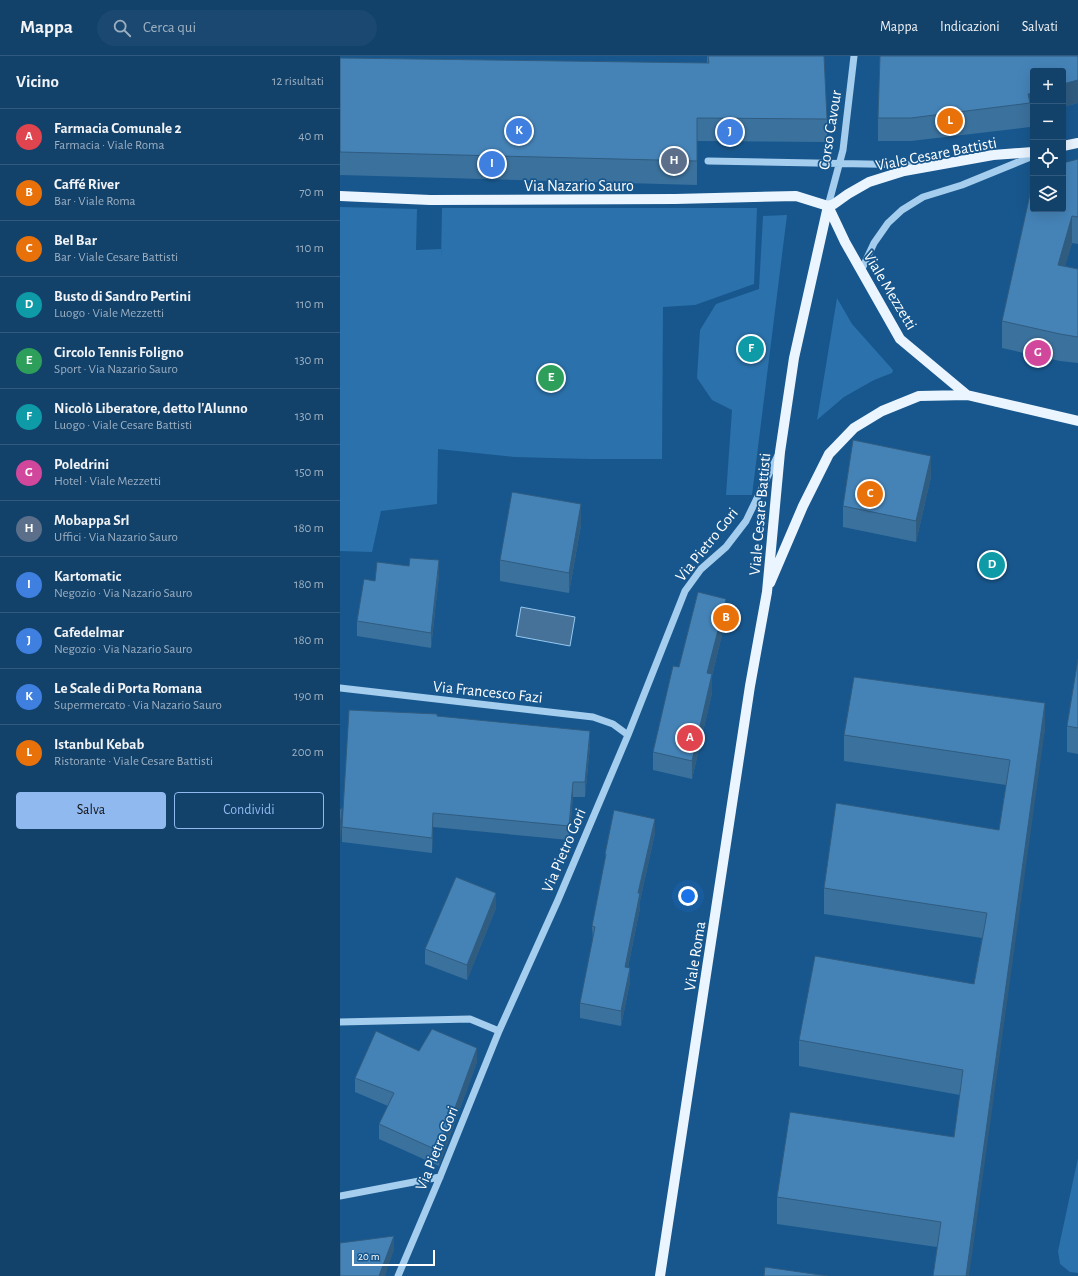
<!DOCTYPE html>
<html lang="it">
<head>
<meta charset="utf-8">
<style>
  :root { --surface:#12416a; --page:#1b4870; --text:#f1f3f6; --muted:#9cafc1; --line:#315a7e; --accent:#90b9f0 }
  body { margin:0; font-family:"Alegreya Sans",sans-serif; background:var(--page); color:var(--text) }
  .controls { position:absolute; right:12px; top:12px; display:grid; overflow:hidden; border-radius:4px; box-shadow:0 4px 16px #0002 }
  .controls button { width:36px; height:36px; display:grid; place-items:center; padding:0; border:0; border-bottom:1px solid var(--line); background:var(--surface); color:var(--text); font:20px sans-serif }
  .scale { position:absolute; left:12px; bottom:10px; width:83px; box-sizing:border-box; padding-left:4px; border:2px solid #fff; border-top:0; font-size:11px; line-height:14px; white-space:nowrap; color:#fff; -webkit-text-stroke:3px #18578d; paint-order:stroke }
  .you { position:absolute; left:348px; top:840px; width:14px; height:14px; margin:-10px; border:3px solid #fff; border-radius:50%; background:#1a73e8; box-shadow:0 0 0 6px #1a73e833 }
  .badge { display:grid; place-items:center; width:26px; height:26px; border-radius:50%; background:var(--accent); color:#fff; font-size:13px; font-weight:700 }
  .pin { position:absolute; translate:-50% -50%; border:2px solid #fff; box-shadow:0 1px 4px #0006 }
  .list { margin:0; padding:0; list-style:none }
  h2 { display:flex; justify-content:space-between; align-items:center; height:52px; margin:0; padding:0 16px; font-size:17px }
  h2 small { font-size:13px; font-weight:400; color:var(--muted) }
  .list li { display:grid; grid-template-columns:26px 1fr auto; gap:12px; align-items:center; box-sizing:border-box; height:56px; padding:0 16px; border-top:1px solid var(--line) }
  .list b { display:block; font-size:15px; white-space:nowrap }
  .list p { margin:0; font-size:13px; white-space:nowrap; color:var(--muted) }
  .list em { font-size:13px; font-style:normal; color:var(--muted) }
  .actions { display:flex; gap:8px; padding:12px 16px }
  .actions a { flex:1; padding:9px 0; border:1px solid var(--accent); border-radius:4px; text-align:center; font-size:14px; color:var(--accent) }
  .actions .main { background:var(--accent); color:#111 }
  .icon { flex:none; width:22px; height:22px; fill:none; stroke:currentColor; stroke-width:2; stroke-linecap:round; stroke-linejoin:round }
  .map { position:relative; flex:none; width:738px; height:1220px; overflow:hidden }
  header { display:flex; align-items:center; gap:24px; box-sizing:border-box; height:56px; padding:0 20px; background:var(--surface); border-bottom:1px solid var(--line) }
  header strong { font-size:19px }
  nav { display:flex; gap:22px; margin-inline-start:auto; font-size:14px }
  .search { width:280px; height:36px; background:var(--page); display:flex; align-items:center; gap:10px; box-sizing:border-box; padding:0 14px; border-radius:22px; color:var(--muted); font-size:15px }
  main { display:flex }
  aside { flex:1; background:var(--surface) }
  .map>svg:first-child { display:block }
  .green { fill:#2b71ab }
  .water { fill:#46729a; stroke:#96c9f1 }
  .lines { fill:none; stroke-linecap:round; stroke-linejoin:round }
  .minor { stroke:#a4cdee; stroke-width:7 }
  .major { stroke:#ebf5ff; stroke-width:10 }
  .wall { fill:#3b719d }
  .shaded-wall { fill:#305c80 }
  .building { fill:#4583b7; stroke:#305c80 }
  .labels { text-anchor:middle; stroke-width:3.5; stroke-linejoin:round; paint-order:stroke }
  .street-label { font-size:16px; fill:#fff; stroke:#18578d }
</style>
</head>
<body>
<header>
<strong>Mappa</strong>
<div class="search"><svg class="icon" aria-label="search" viewBox="0 0 24 24"><circle cx="10" cy="10" r="6"/><path d="M15 15l6 6"/></svg>Cerca qui</div>
<nav><a>Mappa</a><a>Indicazioni</a><a>Salvati</a></nav>
</header>
<main>
<aside>
<h2>Vicino<small>12 risultati</small></h2>
<ul class="list">
<li><span class="badge" style="background:#e0444e">A</span><div><b>Farmacia Comunale 2</b><p>Farmacia · Viale Roma</p></div><em>40 m</em></li>
<li><span class="badge" style="background:#e8710a">B</span><div><b>Caffé River</b><p>Bar · Viale Roma</p></div><em>70 m</em></li>
<li><span class="badge" style="background:#e8710a">C</span><div><b>Bel Bar</b><p>Bar · Viale Cesare Battisti</p></div><em>110 m</em></li>
<li><span class="badge" style="background:#0f9aa8">D</span><div><b>Busto di Sandro Pertini</b><p>Luogo · Viale Mezzetti</p></div><em>110 m</em></li>
<li><span class="badge" style="background:#2e9e5b">E</span><div><b>Circolo Tennis Foligno</b><p>Sport · Via Nazario Sauro</p></div><em>130 m</em></li>
<li><span class="badge" style="background:#0f9aa8">F</span><div><b>Nicolò Liberatore, detto l'Alunno</b><p>Luogo · Viale Cesare Battisti</p></div><em>130 m</em></li>
<li><span class="badge" style="background:#d1479c">G</span><div><b>Poledrini</b><p>Hotel · Viale Mezzetti</p></div><em>150 m</em></li>
<li><span class="badge" style="background:#5c6f8a">H</span><div><b>Mobappa Srl</b><p>Uffici · Via Nazario Sauro</p></div><em>180 m</em></li>
<li><span class="badge" style="background:#3f7fe0">I</span><div><b>Kartomatic</b><p>Negozio · Via Nazario Sauro</p></div><em>180 m</em></li>
<li><span class="badge" style="background:#3f7fe0">J</span><div><b>Cafedelmar</b><p>Negozio · Via Nazario Sauro</p></div><em>180 m</em></li>
<li><span class="badge" style="background:#3f7fe0">K</span><div><b>Le Scale di Porta Romana</b><p>Supermercato · Via Nazario Sauro</p></div><em>190 m</em></li>
<li><span class="badge" style="background:#e8710a">L</span><div><b>Istanbul Kebab</b><p>Ristorante · Viale Cesare Battisti</p></div><em>200 m</em></li>
</ul>
<div class="actions"><a class="main">Salva</a><a>Condividi</a></div>
</aside>
<div class="map">
<svg width="738" height="1220" viewBox="0 0 738 1220">
  <rect width="100%" height="100%" fill="#18578d"/>
  <path class="green" d="M0,151L77,153L76,194L101,193V204L102,152H417L414,228L355,249L323,251L322,403H249L174,401L98,393L97,448L41,455L32,496L0,495Z
    M447,159L412,439H386L392,354L372,344L357,322L360,274L376,248L419,233L423,160Z
    M497,242L512,268L553,314L552,317L534,324L504,341L477,364Z
    M738,1102V1217L730,1216L720,1208L718,1195Z"/>
  <path class="water" d="M181,551L235,561L230,590L176,580Z"/>
  <g class="lines">
    <path class="minor" d="M368,105L579,109
      M488,150L503,94L514,0
      M521,215L534,187L548,167L562,154L583,141L622,129L693,100
      M0,632L253,661L273,668L288,679
      M0,966L130,963L159,975
      M0,1140L100,1121
      M58,1220L100,1121L159,975L218,844L288,679L345,535L361,513L386,491L406,465L438,399"/>
    <path class="major" d="M723,90L738,87
      M0,140L90,144L335,143L456,140L488,150L494,148L508,138L529,126L564,115L653,99L693,96
      M488,150L505,186L560,283L627,339L738,365
      M430,527L463,450L489,398L514,372L542,355L579,340L627,339
      M320,1220L410,630L427,536L440,396L454,302L488,150"/>
  </g>
  <path class="wall" d="M367,0H484L487,63V86L357,85V129L0,119V2L367,7Z
    M540,0H738V47L723,51V15H693V60L690,61V71L571,85H538V62Z
    M738,103V188L732,187L725,210L738,213V307L720,305L662,292V265Z
    M591,421L576,486L503,471V450Z
    M241,469L229,537L160,525V504Z
    M99,519L91,592L17,580V565L35,525Z
    M386,562L372,620V637L352,723L313,714V696L339,611Z
    M738,603V698L727,696V670Z
    M97,660L250,690L245,741H233L229,784L93,771L92,797L2,786V771Z
    M705,673L597,1191L437,1168V1141L614,1081L620,1039L459,1010V984L634,928L642,882L484,858V832L659,774L666,729L504,705V679Z
    M315,777L300,845V852L288,911L290,926L281,970L240,962V947L253,885L252,870L265,808V798Z
    M156,852L127,924L85,908V893Z
    M79,995L137,1006L99,1110L39,1083V1068L48,1050L15,1036V1022Z"/>
  <path class="shaded-wall" d="M738,24V47L723,51V28Z
    M693,37V60L690,61V47L688,38Z
    M732,160V187L718,235V209Z
    M591,400V421L576,486V465Z
    M241,448V469L229,537V517Z
    M99,504V519L91,592V577Z
    M386,543V562L372,620V637L352,723V705L367,617Z
    M705,647V673L629,1220H626Z
    M250,675V690L245,741V726Z
    M233,726V741L229,784V770Z
    M2,753V768L0,786V771Z
    M93,757V771L92,797V782Z
    M315,763V777L300,845V852L285,925V911L298,837Z
    M156,837V852L127,924V909Z
    M290,912V926L281,970V955Z
    M137,992V1006L99,1110V1095Z
    M54,1180V1194L45,1220H39Z"/>
  <path class="building" d="M368,0H484L487,63L357,62V105L0,96V2L369,7Z
    M540,0H738V24L723,28V15H693V37L688,38L690,47L571,62H538Z
    M738,103V161L732,160L718,209L738,213V281L720,278L662,265L693,125V153H723V107Z
    M513,384L591,400L576,465L503,450Z
    M172,436L241,448L229,517L160,504Z
    M70,502L99,504L91,577L17,565L24,523L35,525L37,506L69,510Z
    M358,536L386,543L367,617L372,618L352,705L313,696L333,610L339,611Z
    M738,603V672L727,670Z
    M514,621L705,647L626,1220H593L601,1166L437,1141L450,1056L614,1081L623,1014L459,984L475,900L634,928L647,857L484,832L496,747L659,774L670,704L504,679Z
    M9,654L97,658V660L250,675L245,726H233L229,770L93,757L92,782L2,771Z
    M0,753H2L0,771Z
    M274,754L315,763L298,837H300L285,911L290,912L281,955L240,947L255,871L252,870L266,798H265Z
    M116,821L156,837L127,909L85,893Z
    M92,973L137,992L99,1095L39,1068L54,1037L15,1022L36,975L79,995Z
    M54,1180L39,1220H0V1187Z
    M425,1211L488,1220H424Z"/>
  <g class="labels">
    <g class="street-label">
      <text transform="translate(489 74) rotate(-81)" y="6">Corso Cavour</text>
      <text transform="translate(596 97) rotate(-11)" y="6">Viale Cesare Battisti</text>
      <text x="239" y="135">Via Nazario Sauro</text>
      <text transform="translate(551 234) rotate(59)" y="6">Viale Mezzetti</text>
      <text transform="translate(419 458) rotate(-85)" y="6">Viale Cesare Battisti</text>
      <text transform="translate(366 488) rotate(-51)" y="6">Via Pietro Gori</text>
      <text transform="translate(148 635) rotate(6)" y="6">Via Francesco Fazi</text>
      <text transform="translate(223 794) rotate(-67)" y="6">Via Pietro Gori</text>
      <text transform="translate(354 900) rotate(-81)" y="6">Viale Roma</text>
      <text transform="translate(96 1092) rotate(-68)" y="6">Via Pietro Gori</text>
    </g>
  </g>
</svg>
<div class="controls">
<button>+</button>
<button>−</button>
<button><svg class="icon" aria-label="locate" viewBox="0 0 24 24"><circle cx="12" cy="12" r="6"/><path d="M12 2v4M12 18v4M2 12h4M18 12h4"/></svg></button>
<button><svg class="icon" aria-label="layers" viewBox="0 0 24 24"><path d="M12 4l9 5-9 5-9-5zM3 14l9 5 9-5"/></svg></button>
</div>
<div class="scale">20 m</div>
<div class="you"></div>
<div class="pin badge" style="left:350px;top:682px;background:#e0444e">A</div>
<div class="pin badge" style="left:386px;top:562px;background:#e8710a">B</div>
<div class="pin badge" style="left:530px;top:438px;background:#e8710a">C</div>
<div class="pin badge" style="left:652px;top:509px;background:#0f9aa8">D</div>
<div class="pin badge" style="left:211px;top:322px;background:#2e9e5b">E</div>
<div class="pin badge" style="left:411px;top:293px;background:#0f9aa8">F</div>
<div class="pin badge" style="left:698px;top:297px;background:#d1479c">G</div>
<div class="pin badge" style="left:334px;top:105px;background:#5c6f8a">H</div>
<div class="pin badge" style="left:152px;top:108px;background:#3f7fe0">I</div>
<div class="pin badge" style="left:390px;top:76px;background:#3f7fe0">J</div>
<div class="pin badge" style="left:179px;top:75px;background:#3f7fe0">K</div>
<div class="pin badge" style="left:610px;top:65px;background:#e8710a">L</div>
</div>
</main>
</body>
</html>
